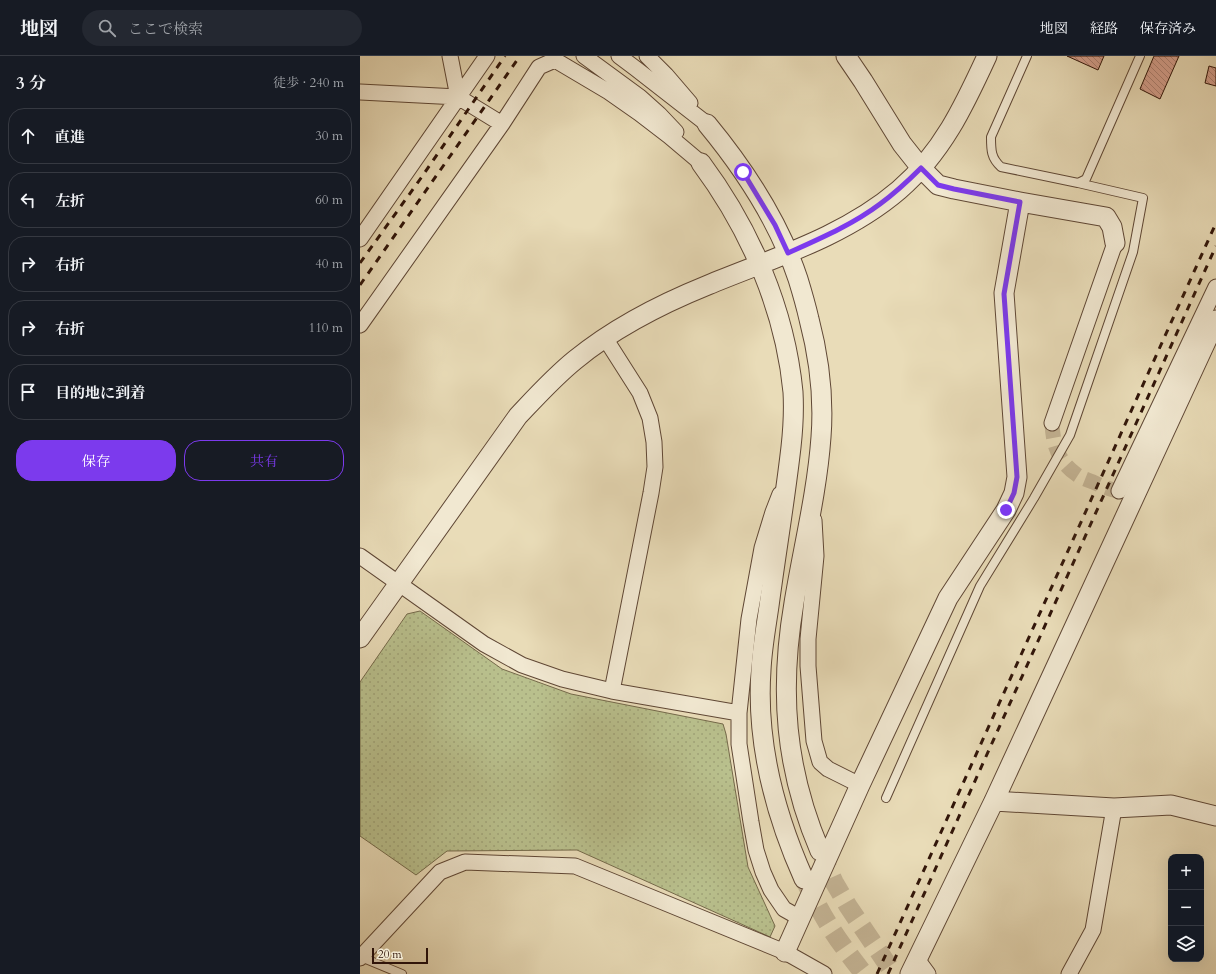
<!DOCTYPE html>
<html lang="ja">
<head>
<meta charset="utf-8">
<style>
  :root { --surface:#171b24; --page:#242831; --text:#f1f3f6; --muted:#9ea1a6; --line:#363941; --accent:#7c3aed }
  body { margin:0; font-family:Cardo,"Noto Serif JP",serif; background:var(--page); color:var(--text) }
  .controls { position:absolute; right:12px; bottom:12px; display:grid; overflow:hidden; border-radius:8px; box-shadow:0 4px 16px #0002 }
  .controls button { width:36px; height:36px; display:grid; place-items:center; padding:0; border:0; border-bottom:1px solid var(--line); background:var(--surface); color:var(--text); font:20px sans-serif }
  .scale { position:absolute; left:12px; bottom:10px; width:56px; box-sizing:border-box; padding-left:4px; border:2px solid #311509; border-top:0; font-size:11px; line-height:14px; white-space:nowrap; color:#311509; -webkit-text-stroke:3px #f1e8d1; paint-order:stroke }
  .stop { position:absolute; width:12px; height:12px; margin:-9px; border:3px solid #7c3aed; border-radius:50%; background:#fff }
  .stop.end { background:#7c3aed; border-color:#fff; box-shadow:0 1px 4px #0008 }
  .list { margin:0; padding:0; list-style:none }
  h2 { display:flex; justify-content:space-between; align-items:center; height:52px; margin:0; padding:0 16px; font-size:17px }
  h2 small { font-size:13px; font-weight:400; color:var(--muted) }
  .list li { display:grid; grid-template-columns:26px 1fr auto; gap:12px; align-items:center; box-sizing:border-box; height:56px; margin:0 8px 8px; padding:0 8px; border:1px solid var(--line); border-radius:16px }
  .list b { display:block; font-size:15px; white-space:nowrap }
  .list em { font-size:13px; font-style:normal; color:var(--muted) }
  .actions { display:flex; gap:8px; padding:12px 16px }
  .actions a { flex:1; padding:9px 0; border:1px solid var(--accent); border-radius:16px; text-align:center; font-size:14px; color:var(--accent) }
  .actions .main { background:var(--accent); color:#fff }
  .icon { flex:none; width:22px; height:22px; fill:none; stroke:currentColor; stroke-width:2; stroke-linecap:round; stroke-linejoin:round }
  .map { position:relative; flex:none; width:856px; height:918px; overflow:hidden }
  header { display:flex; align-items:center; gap:24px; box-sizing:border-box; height:56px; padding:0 20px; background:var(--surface); border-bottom:1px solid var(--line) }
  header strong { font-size:19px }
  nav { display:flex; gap:22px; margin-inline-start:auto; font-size:14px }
  .search { width:280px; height:36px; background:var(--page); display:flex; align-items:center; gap:10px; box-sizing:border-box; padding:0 14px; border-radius:22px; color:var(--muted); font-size:15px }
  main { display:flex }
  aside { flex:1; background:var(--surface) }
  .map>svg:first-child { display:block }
  .park { fill:url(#park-dots); stroke:#756a4b }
  .building { fill:url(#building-back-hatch); stroke:#311509 }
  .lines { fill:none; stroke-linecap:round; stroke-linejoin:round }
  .minor-tunnel { stroke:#c4b495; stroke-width:15; stroke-dasharray:15 8; stroke-linecap:butt }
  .tertiary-tunnel { stroke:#c4b495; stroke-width:19; stroke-dasharray:19 10; stroke-linecap:butt }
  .service-casing { stroke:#5f4735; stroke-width:10 }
  .minor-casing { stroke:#5f4735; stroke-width:17 }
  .tertiary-casing { stroke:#5f4735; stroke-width:21 }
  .service { stroke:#f1e8d1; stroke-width:8 }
  .minor { stroke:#f1e8d1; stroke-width:15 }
  .tertiary { stroke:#f1e8d1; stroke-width:19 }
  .rail { stroke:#311509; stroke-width:3; stroke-dasharray:7 7; stroke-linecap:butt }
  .route { stroke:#7c3aed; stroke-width:5 }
</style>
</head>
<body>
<header>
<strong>地図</strong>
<div class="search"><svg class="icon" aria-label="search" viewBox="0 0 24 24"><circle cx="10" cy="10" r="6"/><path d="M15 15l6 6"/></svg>ここで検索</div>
<nav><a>地図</a><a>経路</a><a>保存済み</a></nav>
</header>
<main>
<aside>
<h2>3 分<small>徒歩 · 240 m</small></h2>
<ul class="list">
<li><svg class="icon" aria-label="ahead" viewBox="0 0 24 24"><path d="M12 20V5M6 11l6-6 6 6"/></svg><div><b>直進</b></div><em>30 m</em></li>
<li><svg class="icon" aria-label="left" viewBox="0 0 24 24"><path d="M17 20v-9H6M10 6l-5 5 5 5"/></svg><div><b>左折</b></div><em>60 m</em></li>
<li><svg class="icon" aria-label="right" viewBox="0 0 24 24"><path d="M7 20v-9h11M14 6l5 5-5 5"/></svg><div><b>右折</b></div><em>40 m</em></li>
<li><svg class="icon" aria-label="right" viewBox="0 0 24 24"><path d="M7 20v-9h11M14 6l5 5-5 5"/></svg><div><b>右折</b></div><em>110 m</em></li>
<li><svg class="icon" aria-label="arrive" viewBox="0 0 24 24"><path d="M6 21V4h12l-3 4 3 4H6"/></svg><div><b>目的地に到着</b></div></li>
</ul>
<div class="actions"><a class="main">保存</a><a>共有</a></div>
</aside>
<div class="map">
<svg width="856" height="918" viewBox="0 0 856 918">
  <defs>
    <pattern id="park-dots" width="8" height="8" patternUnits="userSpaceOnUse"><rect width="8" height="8" fill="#b9c08d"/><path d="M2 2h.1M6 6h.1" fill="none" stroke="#a0a478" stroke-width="1.8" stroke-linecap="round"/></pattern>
    <pattern id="building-back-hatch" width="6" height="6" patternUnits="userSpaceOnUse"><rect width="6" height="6" fill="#d6a18f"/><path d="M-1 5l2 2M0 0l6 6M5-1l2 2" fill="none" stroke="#ae8273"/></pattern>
  </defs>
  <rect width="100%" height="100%" fill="#e9dcb8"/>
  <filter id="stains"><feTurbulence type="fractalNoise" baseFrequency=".005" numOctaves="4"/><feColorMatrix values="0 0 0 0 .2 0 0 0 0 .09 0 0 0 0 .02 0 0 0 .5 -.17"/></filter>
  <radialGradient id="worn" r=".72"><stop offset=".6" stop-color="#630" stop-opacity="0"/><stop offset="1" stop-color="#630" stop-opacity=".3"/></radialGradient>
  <path class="park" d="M60,555L142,613L211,638L363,668L366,678L388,811L415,870L410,881L217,794L87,795L56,819L0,780V626L47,558Z"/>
  <path class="building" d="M707,0H744L738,14Z
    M794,0H819L800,43L780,33Z
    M849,10L856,12V30L845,27Z"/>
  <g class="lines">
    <path class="minor-tunnel" d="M692,367C693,389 698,405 716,418C721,422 728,424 733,426C742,430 750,434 759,435"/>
    <path class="tertiary-tunnel" d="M460,795L474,826L488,850L534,918
      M445,825C456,847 468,870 483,890C490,900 497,909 504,918"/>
    <defs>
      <path id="service" d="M667,0L631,81C631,94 631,102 641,111L718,127L726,123L780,0
        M526,742L620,530L674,442L710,379L773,196L783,142L718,127
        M1,901L42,918"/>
      <path id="minor" d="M90,0L98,41
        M224,0L280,41L299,58L316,76
        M259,0L275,12L347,68
        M287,0L306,19L330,47
        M0,36L98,41L142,68
        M0,183L127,0
        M0,269L142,68L179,11L195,4L249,36L279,57L309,80L341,107
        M245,282L280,337L290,362L294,386L295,411L291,437L252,635
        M692,367L755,187
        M759,435L856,231
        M420,438L413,456L402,492L389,563L379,657V688L391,766L396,794L403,816L411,834L424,853L440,862
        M454,464L456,500L448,583V610L454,685L460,706L468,713L500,729
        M0,500L124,588L162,609L202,623L252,635L379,657
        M0,902L80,816L105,806L215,810L425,896L464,918
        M557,903L568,918
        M709,918L733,874L754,752"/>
      <path id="tertiary" d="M486,0L503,25L542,88L561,112L578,129L594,133L660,146L746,161L752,171L755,187
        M347,68C385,114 419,166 438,223C442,236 446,250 449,263C459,301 464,342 461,381C457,437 443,492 434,547C419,635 425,713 460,795
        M341,107C390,173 425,253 433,336C434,354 433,373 431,391C425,444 416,497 409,550C406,571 402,592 401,614C396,686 415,758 444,823
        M0,582L158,360C176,341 194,321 215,304C254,272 301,248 348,229C413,202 484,181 539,134C582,97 604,50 627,0
        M634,745L754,752L811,749L856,760
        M425,896L500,729L588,542L646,454L654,437L657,421L644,237L660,146
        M550,918L634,745L856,264"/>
    </defs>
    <use href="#service" class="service-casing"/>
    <use href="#minor" class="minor-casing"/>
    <use href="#tertiary" class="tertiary-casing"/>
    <use href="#service" class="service"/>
    <use href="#minor" class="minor"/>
    <use href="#tertiary" class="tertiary"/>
    <path class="rail" d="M0,207L61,122L145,0
      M0,229L160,0
      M517,918L856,167
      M528,918L856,190"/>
  </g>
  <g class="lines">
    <path class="route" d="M383,116L415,169L428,197C459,183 492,169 520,148C535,137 548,125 561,112L578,129L594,133L660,146L644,238L657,421L654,437L646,454"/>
  </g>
  <rect width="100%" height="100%" filter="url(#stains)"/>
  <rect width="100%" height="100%" fill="url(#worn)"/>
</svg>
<div class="controls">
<button>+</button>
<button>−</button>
<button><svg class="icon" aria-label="layers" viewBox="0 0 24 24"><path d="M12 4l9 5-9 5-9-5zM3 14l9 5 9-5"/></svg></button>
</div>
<div class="scale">20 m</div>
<div class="stop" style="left:383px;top:116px"></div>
<div class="stop end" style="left:646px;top:454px"></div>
</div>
</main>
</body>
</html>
